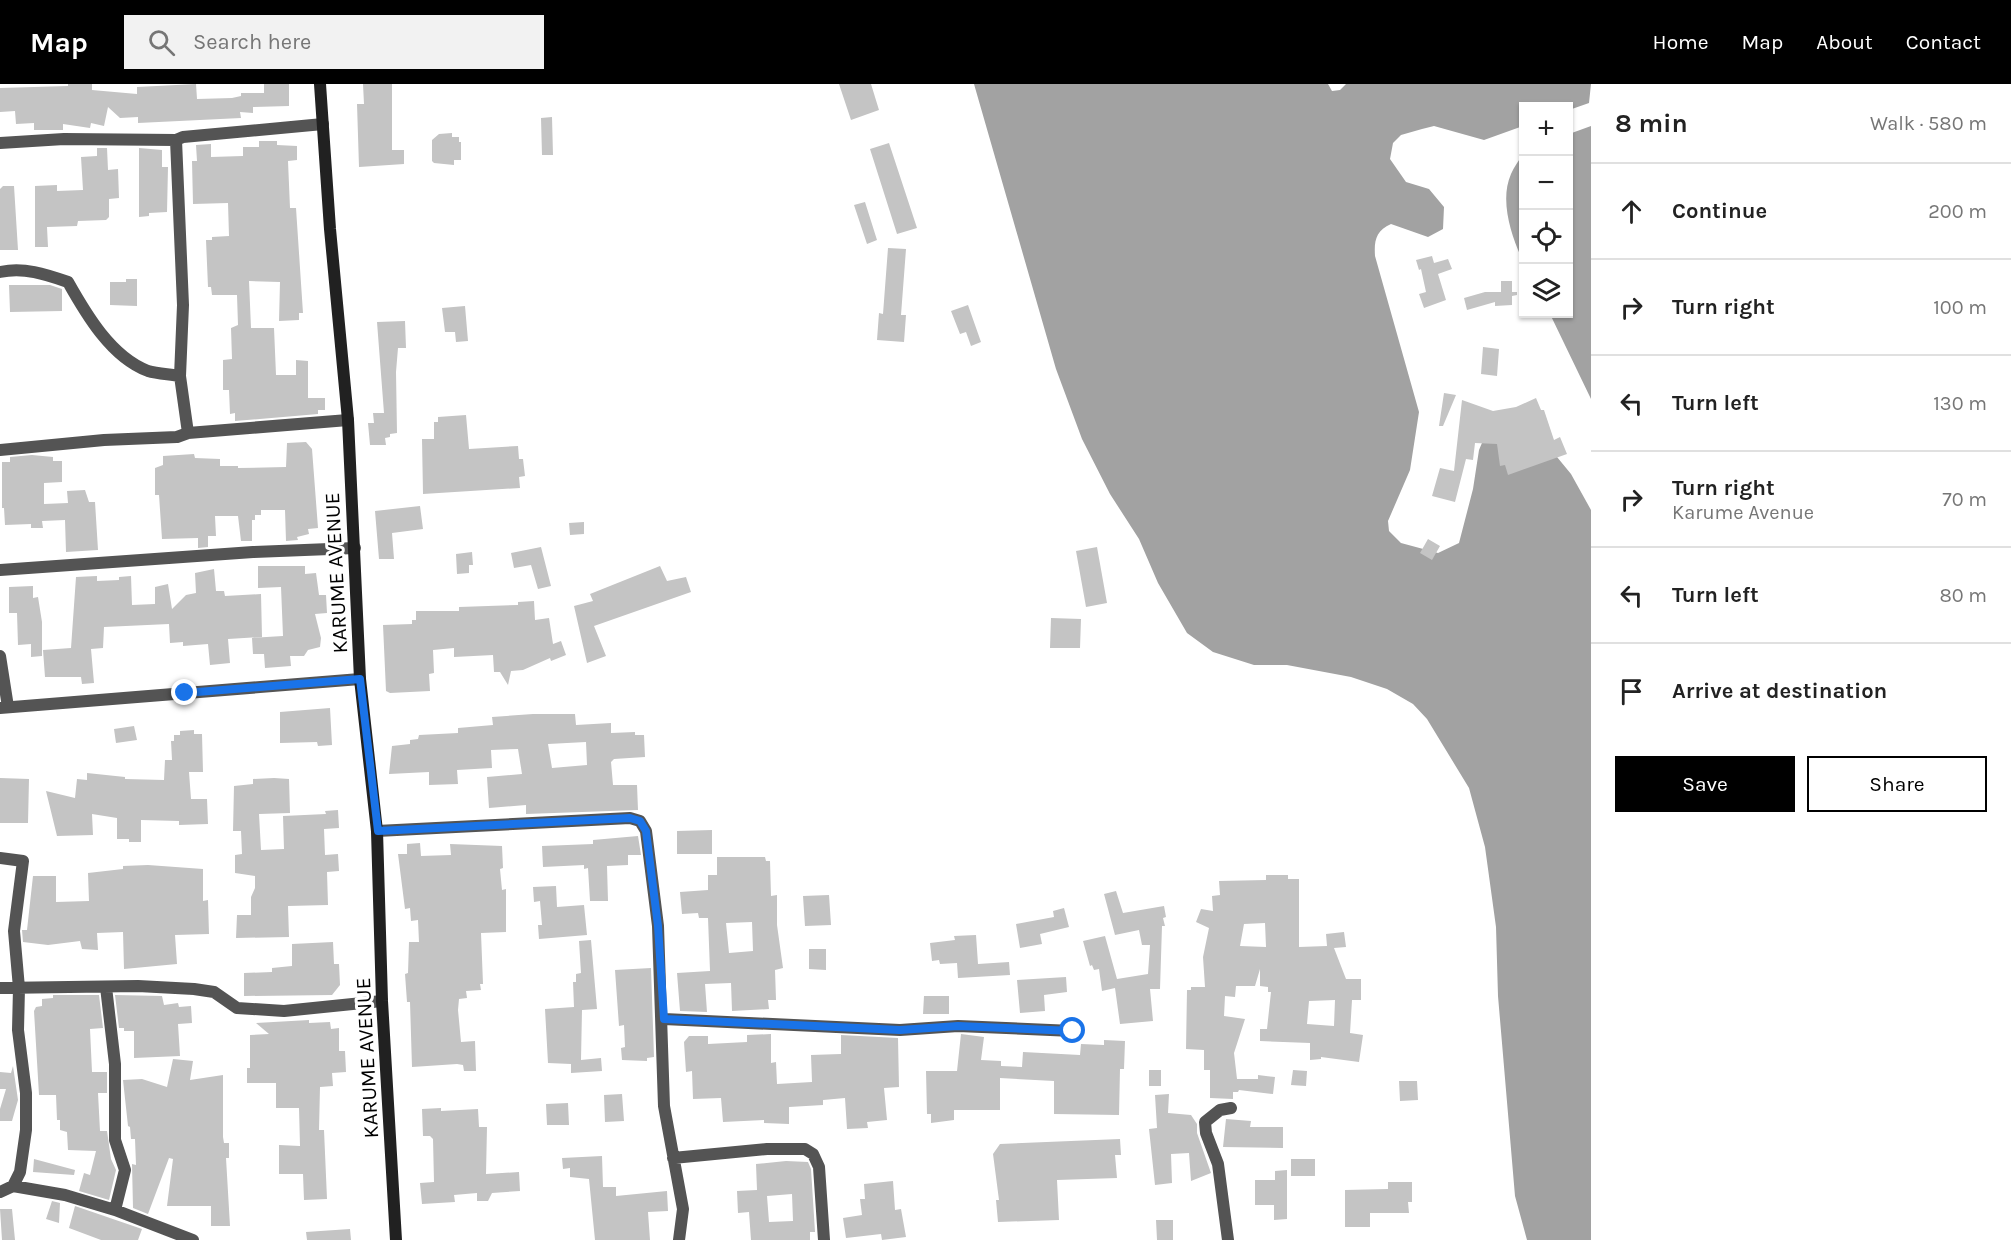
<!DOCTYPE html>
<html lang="en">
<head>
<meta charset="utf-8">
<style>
  :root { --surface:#fff; --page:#f2f2f2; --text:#222; --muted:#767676; --line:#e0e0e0; --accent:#000 }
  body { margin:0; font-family:Karla,sans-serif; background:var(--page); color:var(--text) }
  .controls { position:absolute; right:18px; top:18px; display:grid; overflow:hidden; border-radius:0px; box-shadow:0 2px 4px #0004 }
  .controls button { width:54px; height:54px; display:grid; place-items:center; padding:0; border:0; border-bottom:2px solid var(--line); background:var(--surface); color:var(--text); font:30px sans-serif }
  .stop { position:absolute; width:18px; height:18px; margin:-14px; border:4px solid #1a73e8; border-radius:50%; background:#fff }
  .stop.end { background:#1a73e8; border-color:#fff; box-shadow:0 2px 6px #0008 }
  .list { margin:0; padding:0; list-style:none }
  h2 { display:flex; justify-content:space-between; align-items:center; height:78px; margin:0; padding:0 24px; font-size:26px }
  h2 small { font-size:20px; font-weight:400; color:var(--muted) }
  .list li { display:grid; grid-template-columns:39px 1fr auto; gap:18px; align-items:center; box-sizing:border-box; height:96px; padding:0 24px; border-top:2px solid var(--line) }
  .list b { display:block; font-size:22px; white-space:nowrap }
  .list p { margin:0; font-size:20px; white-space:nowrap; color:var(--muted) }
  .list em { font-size:20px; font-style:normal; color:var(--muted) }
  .actions { display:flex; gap:12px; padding:18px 24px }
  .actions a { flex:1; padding:14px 0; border:2px solid var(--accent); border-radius:0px; text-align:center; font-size:21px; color:var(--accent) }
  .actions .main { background:var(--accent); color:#fff }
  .icon { flex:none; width:33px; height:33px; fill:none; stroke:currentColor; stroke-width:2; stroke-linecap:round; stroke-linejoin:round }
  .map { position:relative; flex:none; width:1591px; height:1156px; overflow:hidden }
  header { display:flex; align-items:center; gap:36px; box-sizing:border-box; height:84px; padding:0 30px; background:var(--accent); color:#fff }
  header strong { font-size:28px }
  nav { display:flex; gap:33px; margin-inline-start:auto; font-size:21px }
  .search { width:420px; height:54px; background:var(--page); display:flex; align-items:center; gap:15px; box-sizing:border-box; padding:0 21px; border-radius:0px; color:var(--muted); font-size:22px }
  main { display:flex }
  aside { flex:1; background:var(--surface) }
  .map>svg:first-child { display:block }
  .water { fill:#a2a2a2 }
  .building { fill:#c4c4c4; fill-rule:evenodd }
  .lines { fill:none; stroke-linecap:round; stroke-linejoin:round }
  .street { stroke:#545454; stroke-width:12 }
  .secondary { stroke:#212121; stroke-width:12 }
  .route { stroke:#1a73e8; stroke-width:8 }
  .labels { text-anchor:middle; stroke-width:6; stroke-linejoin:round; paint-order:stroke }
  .street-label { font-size:21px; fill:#000; stroke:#fff }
</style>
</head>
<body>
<header>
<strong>Map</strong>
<div class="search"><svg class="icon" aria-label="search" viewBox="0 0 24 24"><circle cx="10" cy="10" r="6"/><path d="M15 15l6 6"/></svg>Search here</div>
<nav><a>Home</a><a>Map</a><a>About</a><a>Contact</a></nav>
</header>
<main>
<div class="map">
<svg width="1591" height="1156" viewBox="0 0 1591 1156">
  <rect width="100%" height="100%" fill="#fff"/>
  <path class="water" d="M974,0H1328L1332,7L1340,6L1346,0H1591L1589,19L1569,26L1568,22H1524L1523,42L1484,56L1434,42L1422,45L1401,51L1393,59L1390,75L1406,98L1429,105L1444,123L1443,145L1428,153L1391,140C1376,147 1374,156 1375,172L1419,328L1410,386L1388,437L1389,447L1401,459L1438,469L1459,459L1473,405L1479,366L1495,328L1534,345L1571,390L1591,426V1156H1527L1515,1112L1498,912L1496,843L1485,763L1469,704L1427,635L1413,620L1387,605L1351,593L1287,581H1254L1213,568L1187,549L1158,499L1139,455L1110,410L1082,355L1056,285Z
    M1591,42V315L1550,230H1568L1569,50Z
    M1523,70V177C1512,154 1499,117 1511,90C1514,83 1519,76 1523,70Z"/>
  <path class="building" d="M68,0H92V6L137,10V3L196,0L197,15L232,14L241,12V9H264V0H289V22L253,23V29L240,28L241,34L138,39V33L120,34L108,23L104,42L91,39L90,44L63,40V46H34V39L16,40L15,27L0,28V4L68,2Z
    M363,0H392V66H404V80L359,83L357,20H364Z
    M839,0H871L879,26L851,36Z
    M552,33L553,71H542L541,34Z
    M452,49V53H459V58H461V76H454V81L434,79L432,77V56L439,50Z
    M259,57H277V61L297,62V76L288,77L290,124H296L303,229H299V236L279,237L280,198L249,197L251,244H274L276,291H296V276L308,277V314H325V326H318V330L235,337V329L230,330L229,306H223V276L232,275L231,244L238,241L237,211H212L211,203H208L206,156H212V153L229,152L228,119L193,120L192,77H197L196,61L211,60V73L243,72V63H259Z
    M889,59L917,144L897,150L870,65Z
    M97,64H107L108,86L118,85L119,114L109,115V133L106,136L78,137L77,142L47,143L48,163H35V102L57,101V107L83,106L81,73L97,72Z
    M139,64L162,66V83H168L167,128L149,129V132L139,133Z
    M3,102H14L18,166H0V105Z
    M865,118L877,156L867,160L854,121Z
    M888,164L906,165L901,231H906L904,258L877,256L879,229L883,230Z
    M1432,172L1434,179L1448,175L1452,185L1438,190L1446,216L1424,224L1419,210L1426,208L1421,185L1419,186L1416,176Z
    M126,195H137V222L110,221V198H126Z
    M1501,197H1512V208H1517V211L1512,212V221L1495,222V218L1467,226L1464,214L1485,208H1501Z
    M9,201H50L62,205V227L10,228Z
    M968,221L981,258L971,262L966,248L960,250L951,227Z
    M465,222L468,257L456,258L455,248H445L442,224Z
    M405,237L406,264H398L396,288L397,349L390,350V353L385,354L386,361H370L368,339H374L373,329H384L377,238Z
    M1483,263L1499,265L1497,292L1481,290Z
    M1444,309L1456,311L1443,342H1439Z
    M1536,314L1541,326H1544L1554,356L1560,353L1567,370L1508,391L1505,381L1500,382L1497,360L1475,359L1473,376L1466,375L1455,418L1432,412L1440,384L1454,387L1462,316L1493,327L1516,323Z
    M466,331L469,365L518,362L519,375H523L525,392L519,393L520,404L423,410L422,355H434V338H438V333Z
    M306,358L312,365L318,444L308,445L309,450L297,453L298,456L286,457L285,426H261V431H255V436H252V457H241L238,432H215L216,452H208V463L198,464V454L162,455L159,411H155V384L163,381V372L194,370L195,374L220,375V382H238V384L286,383L287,359Z
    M32,371L53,373V377H62V398L44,399V420L68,419L67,407L85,406L89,418H95L98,466L66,468L65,436L42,437L43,444H31V440L5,441L4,424H2V378H10V373Z
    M420,422L423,445L392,449L394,475H379L375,427Z
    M584,438V450L570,451L569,439Z
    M1428,455L1440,462L1432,476L1420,469Z
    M541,463L551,502L538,505L531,481L514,484L511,469Z
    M1097,463L1107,519L1086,523L1076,467Z
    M472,468L473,481H469V489L457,490L456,470Z
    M258,482H305V490L316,489L319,511H326L327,529L315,530L321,554L320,563L308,566L304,572H290L291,582L265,584L264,570H253L252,554L283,552L281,503L258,504Z
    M660,482L667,497L686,493L691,508L594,542L606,572L587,579L574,522L593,517L590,510Z
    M214,485L216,507H224L225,512L261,510L262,553L228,555L230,579L210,581L208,560L183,562V558L170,559L169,540L104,543L103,564L91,565L94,599L82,600L81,593H45L43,566L71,564L76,493L97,492V497L119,496V493L131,492L132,521L155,520V503L168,500L172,525L186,511L196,509L195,489Z
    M33,502V514L38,513L42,538V572L31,573V560L18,561L17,529H9V503Z
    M534,517L535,536L549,534L553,560L561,557L566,571L551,577L550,574L523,586L511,587L508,601L500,588H494L493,571L454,573V564L433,566L434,589L429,590L430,607L390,609L386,607L383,541L412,540V536H416V527H459V523L518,521V518Z
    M1051,534L1081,535L1080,564H1050Z
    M330,624L332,661L318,662L317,658L280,659V628Z
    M533,630H575L576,641L611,639V649L635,648V651H644L645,673L614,675L611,678L613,701H637L638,726L526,730V721L489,724L487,693L522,690L518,665L491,666L492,684L457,686L458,700L429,701V688L389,690L392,662L410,660V656L418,655L419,651L458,649V644L493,641L492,633ZM586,658L587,681L552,684L548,660Z
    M134,642L137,656L116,659L114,645Z
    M194,646V650H202L203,688H189L191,715H207L208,740L179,741V737L141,736V758H129V755H117V734L92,730L93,751L57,752L46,707L75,714L77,695L87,696V689L125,693V695L164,696L165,676H172L171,657H174V651H180V647Z
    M0,694L29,695L28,739H0Z
    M274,694L289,695L290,729L259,730L261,766L284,765L283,732L326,730L325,727L338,726L339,744L324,745L325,771L338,770L339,787L327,788L328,821L288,822L289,853L236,854L237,831H251V813L255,804V792L235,789V771L242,770L241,747H233L234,702L253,700V695Z
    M712,746V770H677V747Z
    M638,752L641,771H628V781L607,782L608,817H590L588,784L584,785V781L543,783L542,762L593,760V756Z
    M420,759L421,772L451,771L450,760L502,762L503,784L500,785L502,806L506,805V848L481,849L483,900H480L481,906L466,907L467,914L459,915L458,926L461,958L475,957L476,987H464L463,981L457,980L412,983L410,918H407L405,890L408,889L409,858H419L418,836L411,837L410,824L405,825L398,770H407V760Z
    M717,773H765L766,777H770L771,812L777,811V841L783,884L775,886L776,916H768L769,925L732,927L731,899L705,900L707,928L680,927L677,889L710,887L708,834H699L698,829L682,830L680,808L708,806V791H717ZM752,838L753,867L729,869L726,839Z
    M148,781L203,785V817L208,816L209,850L175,851L177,880L124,885L123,848L97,849L98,866L82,865L80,857L48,861L23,858L22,846H27L33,792H56V818L89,817L88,789L123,785V782Z
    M1266,791H1288V795H1299V863L1327,862L1326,850L1344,848L1346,863L1334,864L1346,895H1361V916H1352L1350,949L1363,951L1359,978L1321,973V975L1310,976V959L1260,957V945H1267L1271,908H1268V903L1260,902V885L1255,902H1236L1235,913L1225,912L1224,932L1245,935L1234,969L1237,995H1258V991L1275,993L1273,1010L1239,1006L1238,1008H1233V1015L1210,1014V986H1204V966L1186,965L1187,906H1191V903H1205L1203,873L1209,844L1196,838L1201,825L1213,827L1212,812L1220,811L1219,797L1266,796ZM1265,839L1266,863L1240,862L1244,840ZM1335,916L1334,942L1307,940L1309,917Z
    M556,802L557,823L584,821L587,851L539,855L538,841H542L540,817L534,818L533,803Z
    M1116,807L1123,829L1164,822L1166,833L1163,834L1165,842H1162L1160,905H1150L1153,937L1120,940L1115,904L1102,907L1099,885L1094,886L1092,881L1090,882L1083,857L1105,852L1117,895L1148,890L1150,861H1142L1139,846L1115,851L1104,810Z
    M829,811L831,841L805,842L803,812Z
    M1064,824L1069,843L1040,850L1042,860L1020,864L1016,840L1054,833L1053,827Z
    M976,851L978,880L1009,878L1010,891L958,894L957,879L940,880L939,876L932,877L930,859L955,856L954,852Z
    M591,856L597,925L582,926L581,976L601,974L602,987L571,989V980L548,979L545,925L574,923L573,898H576V890L581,889L579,857Z
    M333,858L334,880H339L340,901L332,911L244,912V889L272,888V884L292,882V860Z
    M809,865H826V886L809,885Z
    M651,884L654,973L647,974V977L622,976L621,964L625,963L624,941L619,942L615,886Z
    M1066,893L1067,908L1044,911L1045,927L1020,929L1017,896Z
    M53,911H99L103,944L90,945L92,988H107V1009H98L100,1047H107L111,1075L116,1086L109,1116L79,1107L84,1089L90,1091L96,1067L68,1066L67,1048L60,1046V1036H57L56,1011H39L34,927L36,923L42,922V915L53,914Z
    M115,911L162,912L164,921L178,919L179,923L191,922L192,939L178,940L180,972L134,974V947H124V944H119Z
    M924,912H949V930H923Z
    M309,936V939L330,938L331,945L339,944V967H345L346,988L332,989L333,1002L320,1003L319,1046H324L327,1115L304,1116L303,1090H279V1061L300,1062L299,1024H276V999H247V984H250V951L269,950L256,939Z
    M771,950V979L776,978L777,1000L812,998L811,971L841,970V951L898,954L899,1003L884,1004L887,1036L867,1038L868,1044L847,1045L845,1014L823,1016V1021L789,1023V1040L764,1039V1036L723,1038L721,1014L693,1015L692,987L686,988L684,958L689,952H708V960L747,958V951Z
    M961,950L984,953L981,976L1001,977V982L1022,983L1023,968L1080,971L1081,960L1104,961V956L1125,957L1124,985H1120L1119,1031L1054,1030V997L1000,994V1026H954V1036L931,1039V1030H927L926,987H957Z
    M173,975L193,977L190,996L223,991V1053L224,1059H229V1074H226L230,1142H211V1122H167L173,1075L169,1074L148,1130L133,1124L132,1080L136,1081L135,1055H131L130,1043L128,1042L123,996L142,995L167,1003Z
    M13,982L18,1016L12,1037H0V1025L6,1005H0V988L11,989Z
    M1149,986H1161V1002H1149Z
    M1293,986L1307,987L1306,1002L1291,1001Z
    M1399,997H1417L1418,1016L1400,1017Z
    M622,1010L624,1037L605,1038L604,1011Z
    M1169,1010L1168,1029L1191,1031L1197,1040V1049L1211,1089L1191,1097L1189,1069L1171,1070L1172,1099L1155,1101L1149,1045L1157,1044L1155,1011Z
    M568,1019L569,1041H547L546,1020Z
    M441,1024V1027L478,1025L479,1043H487L486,1090L519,1088L520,1107L492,1109L488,1117H477V1109L454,1111L455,1118L422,1120L420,1099L434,1098L433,1055L430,1052H423L422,1025Z
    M1226,1035L1251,1037L1250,1043H1283V1064L1223,1063Z
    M1120,1055L1121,1071H1115L1117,1094L1057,1096L1059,1136L998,1138L996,1116H999L993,1070L1000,1060Z
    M602,1072L603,1103H616V1112L667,1107L668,1127L648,1128L650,1156H595L589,1095L570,1093V1084L563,1085L562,1074Z
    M34,1075L75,1086L74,1091L33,1088Z
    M1291,1075H1315V1092H1291Z
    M786,1077L808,1078L811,1085L815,1148H810V1156H751L749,1128L738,1129L737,1107L757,1106L756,1080ZM792,1110L793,1137L769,1138L767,1112Z
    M1287,1086V1135L1274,1136V1121H1255V1096H1275V1087Z
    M893,1097L895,1126L901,1125L906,1153L882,1156L881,1150L846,1154L843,1134L862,1131L860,1115H865L864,1100Z
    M1388,1098H1412V1118H1408L1409,1129H1370V1143H1345V1106L1388,1105Z
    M52,1117L60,1119L59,1139L46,1135Z
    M75,1122L142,1145L138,1156H101L69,1144Z
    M0,1125H12L15,1156H2Z
    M1156,1136H1173V1156H1157Z
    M350,1145L351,1156H307L306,1148Z"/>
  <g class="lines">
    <path class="street" d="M176,56L183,221L180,292L188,349
      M0,59L64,55L176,56L183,53L323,40
      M0,188C24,183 45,190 68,198C86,230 111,273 148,287C158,290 170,290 180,292
      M0,366L104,356L177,353L188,349L348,336
      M0,486L253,468L355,464
      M0,572L8,623
      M0,624L360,595
      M377,747L630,734L640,737L646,747L658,842L664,1022L683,1125L679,1156
      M0,774L23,777L14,847L19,904L18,946L26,1009V1046L20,1088L13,1102L0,1108
      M0,904L138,902L194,905L214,908L237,924L284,927L382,917
      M664,935L900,946L958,942L1073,947
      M673,1074L767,1065H805L813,1070L819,1083L824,1156
      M13,1102L65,1111L115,1126L125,1086L115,1056V980L106,903
      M115,1126L193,1156
      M1228,1156L1218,1080L1206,1049L1205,1038L1220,1026L1231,1024"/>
    <path class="secondary" d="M320,0L330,145L348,336L360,595L377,747L382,917L396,1156"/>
  </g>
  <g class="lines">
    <path class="route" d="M185,609L360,595L378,747L630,734L640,737L646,747L658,842L664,935L900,946L958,942L1073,947"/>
  </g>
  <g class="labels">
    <g class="street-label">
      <text transform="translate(336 489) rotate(-93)" y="7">KARUME AVENUE</text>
      <text transform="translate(367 974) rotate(-93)" y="7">KARUME AVENUE</text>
    </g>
  </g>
</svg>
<div class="controls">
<button>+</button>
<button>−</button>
<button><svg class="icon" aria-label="locate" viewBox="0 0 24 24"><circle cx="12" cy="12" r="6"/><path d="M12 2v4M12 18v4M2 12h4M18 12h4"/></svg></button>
<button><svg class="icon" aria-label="layers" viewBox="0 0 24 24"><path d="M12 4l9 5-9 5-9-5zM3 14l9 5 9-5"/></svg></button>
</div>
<div class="stop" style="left:1073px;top:947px"></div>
<div class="stop end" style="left:185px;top:609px"></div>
</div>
<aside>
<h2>8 min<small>Walk · 580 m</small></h2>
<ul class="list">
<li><svg class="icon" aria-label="ahead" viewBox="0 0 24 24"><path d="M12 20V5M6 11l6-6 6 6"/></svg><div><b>Continue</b></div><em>200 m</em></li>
<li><svg class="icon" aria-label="right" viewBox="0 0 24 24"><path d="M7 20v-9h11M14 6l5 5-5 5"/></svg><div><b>Turn right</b></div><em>100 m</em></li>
<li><svg class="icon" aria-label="left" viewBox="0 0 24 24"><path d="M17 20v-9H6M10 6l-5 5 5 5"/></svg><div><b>Turn left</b></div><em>130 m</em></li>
<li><svg class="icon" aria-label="right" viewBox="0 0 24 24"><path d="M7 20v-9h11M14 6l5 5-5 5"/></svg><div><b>Turn right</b><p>Karume Avenue</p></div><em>70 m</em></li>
<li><svg class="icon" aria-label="left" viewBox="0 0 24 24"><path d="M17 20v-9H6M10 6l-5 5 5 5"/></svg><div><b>Turn left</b></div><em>80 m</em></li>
<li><svg class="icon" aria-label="arrive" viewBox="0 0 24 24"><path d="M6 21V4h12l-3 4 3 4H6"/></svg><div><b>Arrive at destination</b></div></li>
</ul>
<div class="actions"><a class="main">Save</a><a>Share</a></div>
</aside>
</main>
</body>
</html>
